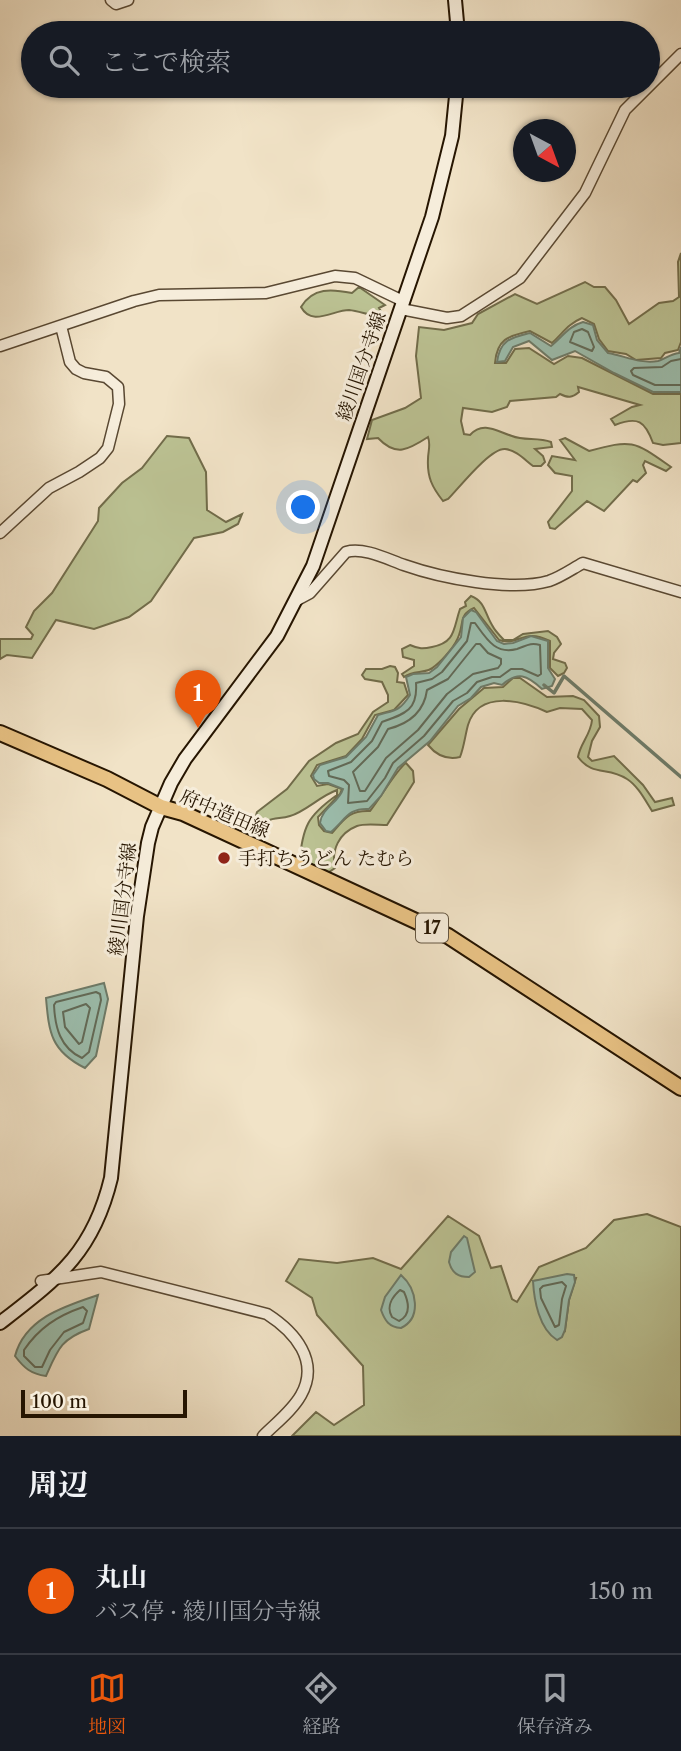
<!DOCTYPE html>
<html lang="ja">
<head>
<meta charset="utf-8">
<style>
  :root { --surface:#171b24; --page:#242831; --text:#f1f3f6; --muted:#9ea1a6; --line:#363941; --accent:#ea580c }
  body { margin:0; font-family:"Libre Caslon Text","Noto Serif JP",serif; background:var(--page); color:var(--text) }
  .compass { position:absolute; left:513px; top:119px; width:63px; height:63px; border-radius:50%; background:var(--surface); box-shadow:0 2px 5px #0004; rotate:139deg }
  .scale { position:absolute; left:21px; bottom:18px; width:166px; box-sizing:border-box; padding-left:7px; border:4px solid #261501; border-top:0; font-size:19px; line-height:24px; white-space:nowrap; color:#261501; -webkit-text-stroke:5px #f6eddb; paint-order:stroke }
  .you { position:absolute; left:304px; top:508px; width:24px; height:24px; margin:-18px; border:5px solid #fff; border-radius:50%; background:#1a73e8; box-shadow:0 0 0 10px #1a73e833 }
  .badge { display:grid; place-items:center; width:46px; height:46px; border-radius:50%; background:var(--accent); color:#fff; font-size:23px; font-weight:700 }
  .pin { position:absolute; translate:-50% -58px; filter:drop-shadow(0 2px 4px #0008) }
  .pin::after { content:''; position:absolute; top:37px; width:24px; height:21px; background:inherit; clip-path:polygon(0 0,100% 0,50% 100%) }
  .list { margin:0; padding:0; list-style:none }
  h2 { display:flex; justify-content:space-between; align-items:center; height:91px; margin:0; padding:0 28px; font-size:30px }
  h2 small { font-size:23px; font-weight:400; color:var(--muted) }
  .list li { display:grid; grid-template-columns:46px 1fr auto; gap:21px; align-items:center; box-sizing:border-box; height:126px; padding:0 28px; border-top:2px solid var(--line) }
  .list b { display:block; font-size:26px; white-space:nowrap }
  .list p { margin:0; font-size:23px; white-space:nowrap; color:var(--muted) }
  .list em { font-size:23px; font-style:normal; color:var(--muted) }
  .icon { flex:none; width:38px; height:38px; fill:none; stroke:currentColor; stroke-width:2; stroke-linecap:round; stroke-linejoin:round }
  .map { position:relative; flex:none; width:681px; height:1436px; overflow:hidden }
  .search { position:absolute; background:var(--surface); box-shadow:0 2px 5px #0004; left:21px; right:21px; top:21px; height:77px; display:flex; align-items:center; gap:18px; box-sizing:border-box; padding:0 24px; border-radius:38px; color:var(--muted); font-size:26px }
  .sheet { height:217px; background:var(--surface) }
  nav { display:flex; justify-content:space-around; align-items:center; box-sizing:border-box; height:98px; border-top:2px solid var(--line); background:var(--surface); font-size:19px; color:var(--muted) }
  nav a { display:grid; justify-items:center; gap:4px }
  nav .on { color:var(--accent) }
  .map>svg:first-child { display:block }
  .green { fill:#bcc394; stroke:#716c4a; stroke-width:2; fill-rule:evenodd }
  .water { fill:#9cbfaf; stroke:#6d7b69; stroke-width:2 }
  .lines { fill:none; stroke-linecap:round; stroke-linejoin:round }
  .shore { stroke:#616a58; stroke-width:2 }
  .stream { stroke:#6d7b69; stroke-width:3.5 }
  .minor-casing { stroke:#594832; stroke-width:13 }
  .secondary-casing { stroke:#261501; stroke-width:16 }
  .primary-casing { stroke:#261501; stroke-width:18 }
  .minor { stroke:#f6eddb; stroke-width:10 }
  .secondary { stroke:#f6eddb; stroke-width:12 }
  .primary { stroke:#e8c284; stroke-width:14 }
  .poi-dot { fill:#8f2418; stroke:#f6eddb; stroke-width:2.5 }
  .labels { text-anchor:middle; stroke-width:6; stroke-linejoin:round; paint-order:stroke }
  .shield { fill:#f6eddb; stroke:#645642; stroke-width:2 }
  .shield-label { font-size:18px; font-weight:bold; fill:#261501 }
  .street-label { font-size:19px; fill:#261501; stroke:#f6eddb }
  .poi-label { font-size:19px; fill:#261501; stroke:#f6eddb; text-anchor:start }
</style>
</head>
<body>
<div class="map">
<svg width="681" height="1436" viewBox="0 0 681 1436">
  <rect width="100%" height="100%" fill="#f1e3c7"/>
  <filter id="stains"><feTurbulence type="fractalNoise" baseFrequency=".00286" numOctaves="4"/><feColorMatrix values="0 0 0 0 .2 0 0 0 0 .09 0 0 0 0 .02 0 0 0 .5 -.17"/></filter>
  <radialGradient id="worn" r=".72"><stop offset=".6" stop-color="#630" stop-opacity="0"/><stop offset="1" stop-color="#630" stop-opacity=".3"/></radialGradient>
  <path class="green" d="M681,253V342L678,350L665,353L661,358L636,360L626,354L608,351L599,339L594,324L582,318C568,324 563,333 552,343L530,331C508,336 497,339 495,363H506L515,349L529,348L554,364L568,356L582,358L653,394H681V443L663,445L653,443C645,421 638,416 615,425L611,419L632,407L640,405L578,387L579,392C572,398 568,398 560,394L556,397L510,401L507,407L492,412L463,408L461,421L464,434L470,435C483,420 498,432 512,436C524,441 538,437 551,442L552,447L535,449L543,456L545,462L541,466H533C525,460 516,450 505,449C490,448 459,488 448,499L443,501C432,487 427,477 428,459C428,451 431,445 428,437C408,450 396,457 378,438L367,439L372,420L405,408L421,398L416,356L419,327L444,330L472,323L478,314L515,294L537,304L585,282L594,287H605L616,300L629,324L659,303L673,301L679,297L678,262Z
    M359,287L385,305L379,308L382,313L378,316C368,315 359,311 349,310C333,310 312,327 301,307C313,287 332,289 352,293Z
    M167,436L189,438L206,472L207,510L226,522L242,514L238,524L223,532L194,538L151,601L129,617L94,629L56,620L32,658L7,655L0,659V639H31L33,635L26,627L34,611L52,593L98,521L99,508L122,483L142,468Z
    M565,438L589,451C633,439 634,441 671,467L666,471L645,461L643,465L646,473L637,482L633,480L604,511L587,501L555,529L550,528L548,522L572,491V476L555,473L548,465L552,456L575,460L560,440Z
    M471,596C485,601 485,614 492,625C495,631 500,636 504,640H513L523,634L548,631L557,637L561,644L554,653L553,659L565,663L567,668L564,673L558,676L550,668V641C522,627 520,647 499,640L474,608C459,615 464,622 459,635C456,645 443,660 435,666C426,675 414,669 404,677L402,674L414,666V660L403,657L402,649L410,645C419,649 423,649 432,647C456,642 453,629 460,609L466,606L465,602Z
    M390,666L395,667L398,673L397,682L404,683L408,695L394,710L375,715L362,739L346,756L317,765L311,776L317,786L328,784L342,789L340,794L318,817L319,825L324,831L332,833C345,818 350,810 370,811C380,799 396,770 406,763L413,771L414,782L387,825C378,825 365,823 357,826C339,833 331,850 335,868L326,874L299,862C304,826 306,817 337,795V790C320,796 305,812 290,816C281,819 275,817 267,821L255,819L257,812L287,789L309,761L336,743L358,734L373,712L388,702V695L382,682L365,679L362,675L366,669H382Z
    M513,678H520L547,697L573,696L584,700L599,716L600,727L592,741L588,757L592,761L614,756L643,785L655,802L672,798L674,805L652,811C645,800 638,786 627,779C608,766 593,777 578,757C580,744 591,734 592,720L582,709L560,708L547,712C523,701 479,689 468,725C465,736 464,747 460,757C447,760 437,756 428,745L459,709L484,688L503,687Z
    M647,1214L681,1227V1436H292L316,1412L334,1425L364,1405L363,1366L317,1315L312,1298L286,1281L299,1259L337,1263L373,1258L401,1269L448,1216L479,1236L491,1268L501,1266L512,1299L517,1302L539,1267L586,1248L614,1220ZM576,1278L569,1300L565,1330L533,1281Z"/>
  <path class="water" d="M583,322L593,325L597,340L608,353C625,356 640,364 658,361C665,359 670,354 679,353L681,347V392H653L614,373L575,351L552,360L529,341L513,347L505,361L497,362C500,340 510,338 530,333L551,346C563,336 569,326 583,322Z
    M471,610L476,612L497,641L504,644L513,643L531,636L548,641V668L555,679L552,686L542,689C527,675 518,671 502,685L494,683L481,687L471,698L458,706L430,741L398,768L381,796L369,809C348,808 346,819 331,832L326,831L320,823C322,807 339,803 343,789L328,783H319L314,779L313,775L320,765L346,757L366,737L378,715C395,710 399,712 410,695L406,677L413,674L429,673L437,667L461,637L463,618Z
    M104,983L108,999L96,1056L85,1068C51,1051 49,1033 46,998Z
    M464,1236L467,1238L475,1272L469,1277C458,1277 452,1273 449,1262L451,1252Z
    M567,1274L574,1275L575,1282L569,1300L565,1330L562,1337L557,1340C539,1329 534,1300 533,1281Z
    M401,1275C417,1289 422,1318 401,1328C389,1327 385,1321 381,1310L385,1297Z
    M98,1295L89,1329C61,1339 58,1349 46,1376C31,1374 24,1368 15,1356C25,1318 65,1306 98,1295Z"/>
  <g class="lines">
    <path class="shore" d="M582,329L588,332L594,347L592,351L570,342L574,332Z
      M681,359L671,361L662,367L634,368L631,371L633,375L655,385H681
      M471,623H475C486,638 495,655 517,649C526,646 530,642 540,645L541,674L538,676L522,669H511L500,677H492L477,682L467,693L453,701L424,736L393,763L385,778L367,801L348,803L349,785L344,780L329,776L328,771L351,762L372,741L382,722C405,714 418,710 416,683L432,679L442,672L467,641Z
      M476,644H480L488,653L501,659V664L498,668L473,674L447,694L418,730L386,758L365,791H360L353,772L378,747L388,729C408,724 424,712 427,690L448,679Z
      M96,992L100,994L101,1000L89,1052L82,1058C60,1048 55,1027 54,1005L56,1002Z
      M86,1004L90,1008L82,1042L79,1044L65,1027L63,1012Z
      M562,1282L566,1286L562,1299L559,1325L555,1327L541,1298L540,1289L543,1286Z
      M400,1290L404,1292C409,1303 411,1315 399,1321L392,1317C386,1307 392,1297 400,1290Z
      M83,1307L87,1311L83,1323L64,1332L50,1350L42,1367H35L24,1356V1350C39,1328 57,1316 83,1307Z"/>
    <path class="stream" d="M544,685L554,693L564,676L681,777"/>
    <defs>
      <path id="minor" d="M111,0L116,4L128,0
        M401,309L447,318L461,316L520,278L585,193L625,110L681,54
        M0,346L134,301L159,295L266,293L335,276L355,278L403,301
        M0,533L49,488L79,472L100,458L108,448L119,404L118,387L106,377L84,373L76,369L70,362L61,326
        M297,600L310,593L346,552C364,547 387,559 404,565C441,578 511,592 549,581C561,577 572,569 583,563L681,592
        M41,1281L101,1272L267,1314C295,1332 320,1361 301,1395C292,1411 276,1423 263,1436"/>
      <path id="secondary" d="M455,0L458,33
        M0,1323C58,1278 93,1253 111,1178L137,916L148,843L152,827L171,783L185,759L277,636L313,566L432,217L452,136L457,86"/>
      <path id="primary" d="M0,733L107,779L161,807L183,813L448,936L681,1088"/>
    </defs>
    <use href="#minor" class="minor-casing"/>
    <use href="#secondary" class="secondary-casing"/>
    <use href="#primary" class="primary-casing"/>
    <use href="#minor" class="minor"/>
    <use href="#secondary" class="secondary"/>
    <use href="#primary" class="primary"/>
  </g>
  <circle class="poi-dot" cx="224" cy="858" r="7"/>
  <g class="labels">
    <rect class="shield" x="416" y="913.5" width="32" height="29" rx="5"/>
    <g class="shield-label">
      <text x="432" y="934">17</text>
    </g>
    <g class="street-label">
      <text transform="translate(361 366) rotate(-71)" y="7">綾川国分寺線</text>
      <text transform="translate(225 813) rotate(23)" y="7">府中造田線</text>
      <text transform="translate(122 899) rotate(-83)" y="7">綾川国分寺線</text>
    </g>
    <g class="poi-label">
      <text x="238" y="865">手打ちうどん たむら</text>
    </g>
  </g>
  <rect width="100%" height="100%" filter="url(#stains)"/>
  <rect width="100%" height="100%" fill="url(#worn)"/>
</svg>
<svg class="compass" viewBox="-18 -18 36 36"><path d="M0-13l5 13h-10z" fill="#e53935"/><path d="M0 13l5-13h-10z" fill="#9ea1a6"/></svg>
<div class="scale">100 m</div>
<div class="you"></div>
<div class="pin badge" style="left:198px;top:728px">1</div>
<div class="search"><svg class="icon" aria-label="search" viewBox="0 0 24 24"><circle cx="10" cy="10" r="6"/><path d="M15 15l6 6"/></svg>ここで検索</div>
</div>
<section class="sheet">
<h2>周辺<small></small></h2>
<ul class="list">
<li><span class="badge">1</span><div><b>丸山</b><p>バス停 · 綾川国分寺線</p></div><em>150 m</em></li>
</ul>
</section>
<nav>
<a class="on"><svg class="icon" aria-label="map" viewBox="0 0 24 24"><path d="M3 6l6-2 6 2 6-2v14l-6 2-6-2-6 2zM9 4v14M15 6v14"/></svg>地図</a>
<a><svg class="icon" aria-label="directions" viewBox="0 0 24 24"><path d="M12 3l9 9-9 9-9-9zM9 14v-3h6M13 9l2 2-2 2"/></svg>経路</a>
<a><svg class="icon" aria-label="saved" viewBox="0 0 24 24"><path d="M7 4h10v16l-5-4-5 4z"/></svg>保存済み</a>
</nav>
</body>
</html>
